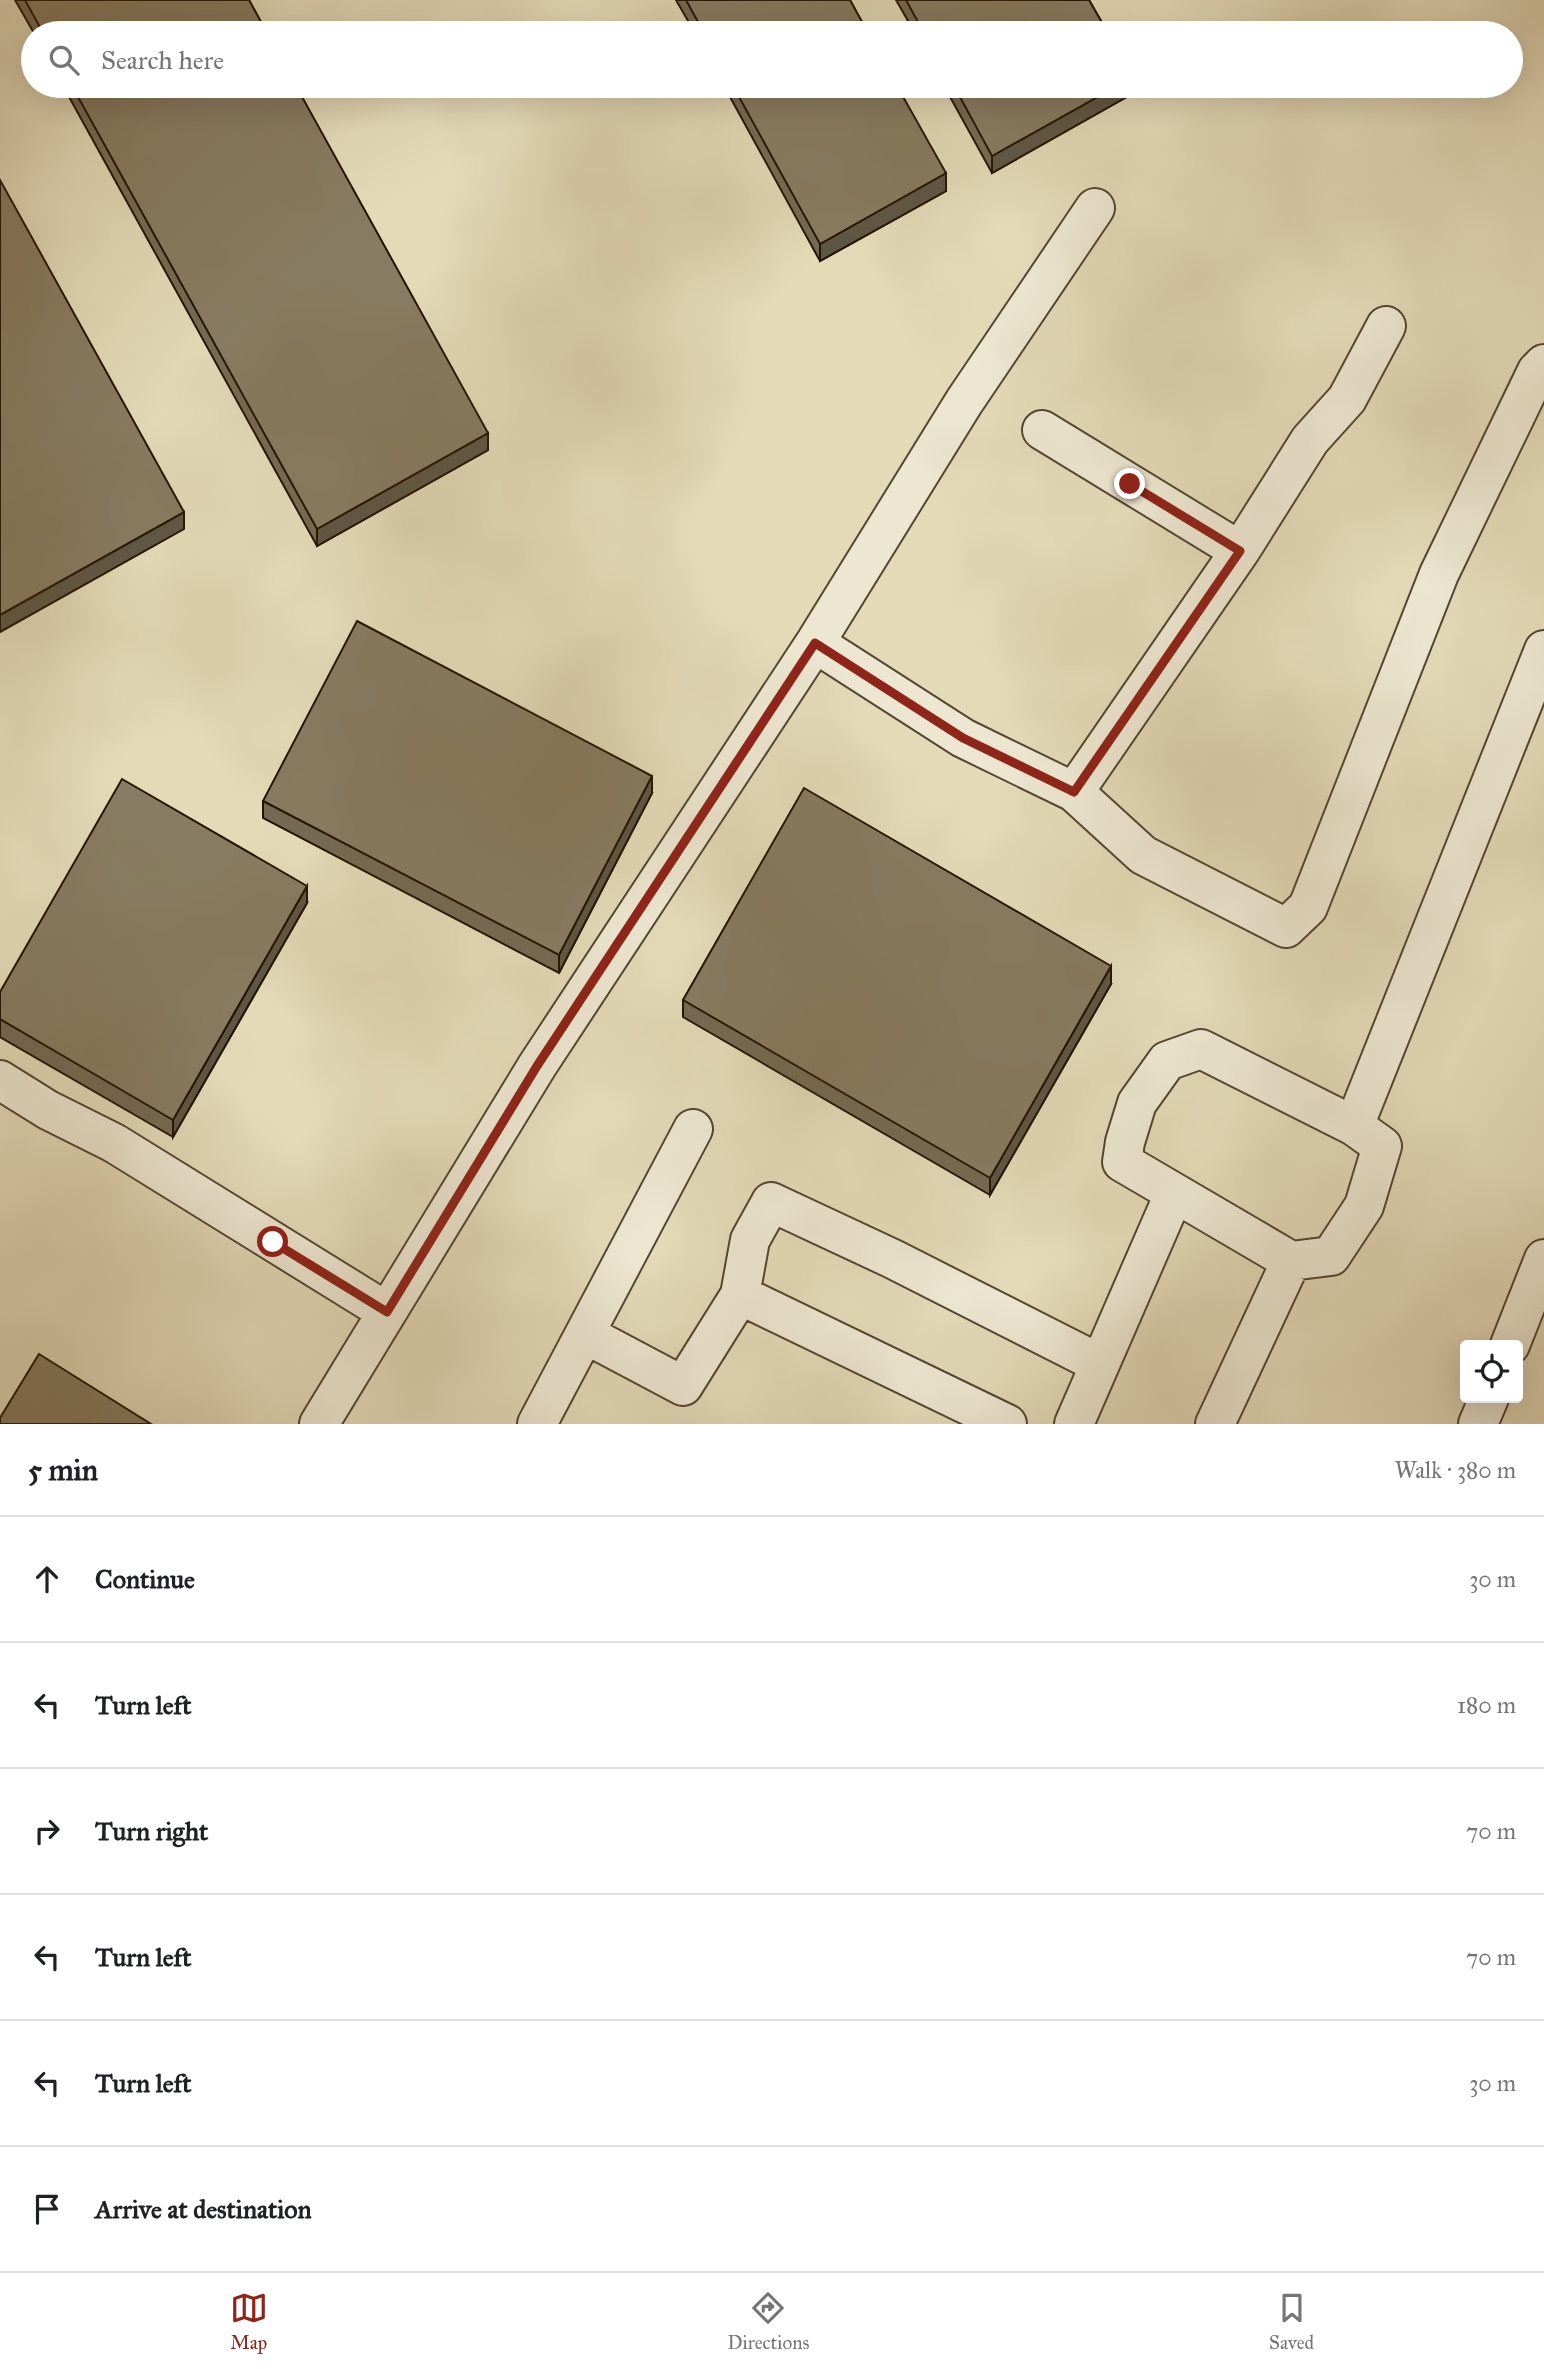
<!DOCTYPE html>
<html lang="en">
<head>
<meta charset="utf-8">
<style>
  :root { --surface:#fff; --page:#f6f6f6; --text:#202124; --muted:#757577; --line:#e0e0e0; --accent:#8f2418 }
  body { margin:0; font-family:"IM FELL Great Primer",serif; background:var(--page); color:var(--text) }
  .controls { position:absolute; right:21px; bottom:21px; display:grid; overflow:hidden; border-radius:7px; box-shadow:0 7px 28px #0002 }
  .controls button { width:63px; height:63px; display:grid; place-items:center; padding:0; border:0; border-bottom:2px solid var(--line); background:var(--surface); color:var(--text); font:35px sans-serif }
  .stop { position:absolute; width:21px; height:21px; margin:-16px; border:5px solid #8f2418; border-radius:50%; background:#fff }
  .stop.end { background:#8f2418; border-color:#fff; box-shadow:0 2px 7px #0008 }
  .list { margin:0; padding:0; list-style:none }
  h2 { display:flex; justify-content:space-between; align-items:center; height:91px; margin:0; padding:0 28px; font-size:30px }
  h2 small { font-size:23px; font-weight:400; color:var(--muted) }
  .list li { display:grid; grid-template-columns:46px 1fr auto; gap:21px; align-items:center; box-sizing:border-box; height:126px; padding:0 28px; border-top:2px solid var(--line) }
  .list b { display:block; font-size:26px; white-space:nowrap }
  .list em { font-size:23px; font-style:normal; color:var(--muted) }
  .icon { flex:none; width:38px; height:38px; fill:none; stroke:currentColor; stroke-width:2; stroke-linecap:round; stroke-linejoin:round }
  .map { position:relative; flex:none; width:1544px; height:1424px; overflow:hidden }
  .search { position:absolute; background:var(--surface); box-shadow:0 7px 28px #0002; left:21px; right:21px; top:21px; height:77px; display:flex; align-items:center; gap:18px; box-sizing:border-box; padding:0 24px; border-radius:38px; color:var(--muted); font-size:26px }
  .sheet { height:847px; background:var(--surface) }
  nav { display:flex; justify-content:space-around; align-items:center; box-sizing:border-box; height:98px; border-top:2px solid var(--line); background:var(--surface); font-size:19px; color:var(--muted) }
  nav a { display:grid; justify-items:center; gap:4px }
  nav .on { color:var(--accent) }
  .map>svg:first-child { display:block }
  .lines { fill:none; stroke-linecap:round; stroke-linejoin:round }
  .minor-casing { stroke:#544630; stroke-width:42 }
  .minor { stroke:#ede7d1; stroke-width:38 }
  .wall { fill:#746a53; stroke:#241503; stroke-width:2 }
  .shaded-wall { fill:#5e5644; stroke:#241503; stroke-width:2 }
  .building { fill:#877b61; stroke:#241503; stroke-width:2 }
  .route { stroke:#8f2418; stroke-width:9 }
</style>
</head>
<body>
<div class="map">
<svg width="1544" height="1424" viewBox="0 0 1544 1424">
  <rect width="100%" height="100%" fill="#e3dab8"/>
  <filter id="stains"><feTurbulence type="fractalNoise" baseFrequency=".00286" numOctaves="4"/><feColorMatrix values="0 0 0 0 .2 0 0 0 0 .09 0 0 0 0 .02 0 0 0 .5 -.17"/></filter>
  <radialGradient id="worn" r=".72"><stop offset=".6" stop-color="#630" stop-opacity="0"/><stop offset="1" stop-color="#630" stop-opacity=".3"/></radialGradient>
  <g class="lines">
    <defs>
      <path id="minor" d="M1095,208L964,402L815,643L963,738L1074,792L1143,855L1286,928L1308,907L1439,574L1537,371L1544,364
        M1042,430L1240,551
        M1074,792L1240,551L1310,440L1347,399L1386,326
        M1201,1049L1354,1126L1382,1146L1364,1206L1331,1256L1291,1261L1122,1162L1125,1142L1137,1103L1167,1061Z
        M0,1080L48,1110L114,1143L387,1312
        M1354,1126L1544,650
        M585,1334L683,1386L740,1295
        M1510,1345L1544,1259
        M319,1424L537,1066L815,643
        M537,1424L693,1129
        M1007,1424L740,1295L750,1240L771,1202L893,1259L1100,1364
        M1074,1424L1174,1194
        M1215,1424L1291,1261
        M1478,1424L1489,1398"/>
    </defs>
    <use href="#minor" class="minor-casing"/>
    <use href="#minor" class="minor"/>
  </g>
  <path class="wall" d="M15,0H249L267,33H34Z
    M676,0H850L868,33H695Z
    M896,0H1089L1108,33H915Z
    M63,86H296L488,450L317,546Z
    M724,86H897L946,191L820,261Z
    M944,86H1132V94L992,173Z
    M652,793L559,973L263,818V801Z
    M307,903L173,1137L0,1037V992Z
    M1111,984L990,1195L683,1017V1000Z"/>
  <path class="shaded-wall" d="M1117,86H1132V94L992,173V156Z
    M946,173V191L820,261V244Z
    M488,433V450L317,546V529Z
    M184,512V529L0,632V615Z
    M652,776V793L559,973V955Z
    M307,886V903L173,1137V1120Z
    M1111,966V984L990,1195V1178Z"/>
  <path class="building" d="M25,0H249L267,33H43Z
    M686,0H850L868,33H704Z
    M906,0H1089L1108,33H924Z
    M72,86H296L488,433L317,529Z
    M733,86H897L946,173L820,244Z
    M954,86H1117L992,156Z
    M0,180L184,512L0,615Z
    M357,621L652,776L559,955L263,801Z
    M122,779L307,886L173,1120L0,1019V992Z
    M804,788L1111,966L990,1178L683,1000Z
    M39,1354L151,1424H0V1418Z"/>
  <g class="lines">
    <path class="route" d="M273,1242L387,1312L537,1066L815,643L963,738L1074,792L1240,551L1130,484"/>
  </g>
  <rect width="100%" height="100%" filter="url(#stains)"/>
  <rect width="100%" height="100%" fill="url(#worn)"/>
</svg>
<div class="controls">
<button><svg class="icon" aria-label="locate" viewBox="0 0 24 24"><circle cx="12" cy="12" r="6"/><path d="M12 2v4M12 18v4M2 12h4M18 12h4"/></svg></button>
</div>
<div class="stop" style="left:273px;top:1242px"></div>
<div class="stop end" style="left:1130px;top:484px"></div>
<div class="search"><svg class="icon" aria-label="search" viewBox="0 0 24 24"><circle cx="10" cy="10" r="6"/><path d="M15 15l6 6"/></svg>Search here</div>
</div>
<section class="sheet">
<h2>5 min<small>Walk · 380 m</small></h2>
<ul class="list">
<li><svg class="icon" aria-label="ahead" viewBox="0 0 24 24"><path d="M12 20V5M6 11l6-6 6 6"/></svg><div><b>Continue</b></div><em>30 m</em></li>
<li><svg class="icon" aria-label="left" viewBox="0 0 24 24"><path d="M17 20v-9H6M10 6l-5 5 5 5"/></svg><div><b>Turn left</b></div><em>180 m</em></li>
<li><svg class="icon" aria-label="right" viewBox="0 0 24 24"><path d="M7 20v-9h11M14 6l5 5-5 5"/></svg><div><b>Turn right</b></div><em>70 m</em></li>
<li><svg class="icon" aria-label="left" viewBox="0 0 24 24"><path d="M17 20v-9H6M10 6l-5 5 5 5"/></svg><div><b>Turn left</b></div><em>70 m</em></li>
<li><svg class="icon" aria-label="left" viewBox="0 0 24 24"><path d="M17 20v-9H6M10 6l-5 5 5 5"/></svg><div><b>Turn left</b></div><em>30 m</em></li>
<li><svg class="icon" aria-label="arrive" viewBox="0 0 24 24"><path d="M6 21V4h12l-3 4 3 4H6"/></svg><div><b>Arrive at destination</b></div></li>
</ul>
</section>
<nav>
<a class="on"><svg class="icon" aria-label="map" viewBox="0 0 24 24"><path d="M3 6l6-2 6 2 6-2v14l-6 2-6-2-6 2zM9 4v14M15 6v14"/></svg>Map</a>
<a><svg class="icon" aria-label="directions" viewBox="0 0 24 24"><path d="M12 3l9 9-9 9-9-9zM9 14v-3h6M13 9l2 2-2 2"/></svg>Directions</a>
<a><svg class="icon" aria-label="saved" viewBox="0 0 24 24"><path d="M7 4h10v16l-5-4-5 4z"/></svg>Saved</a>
</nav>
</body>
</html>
